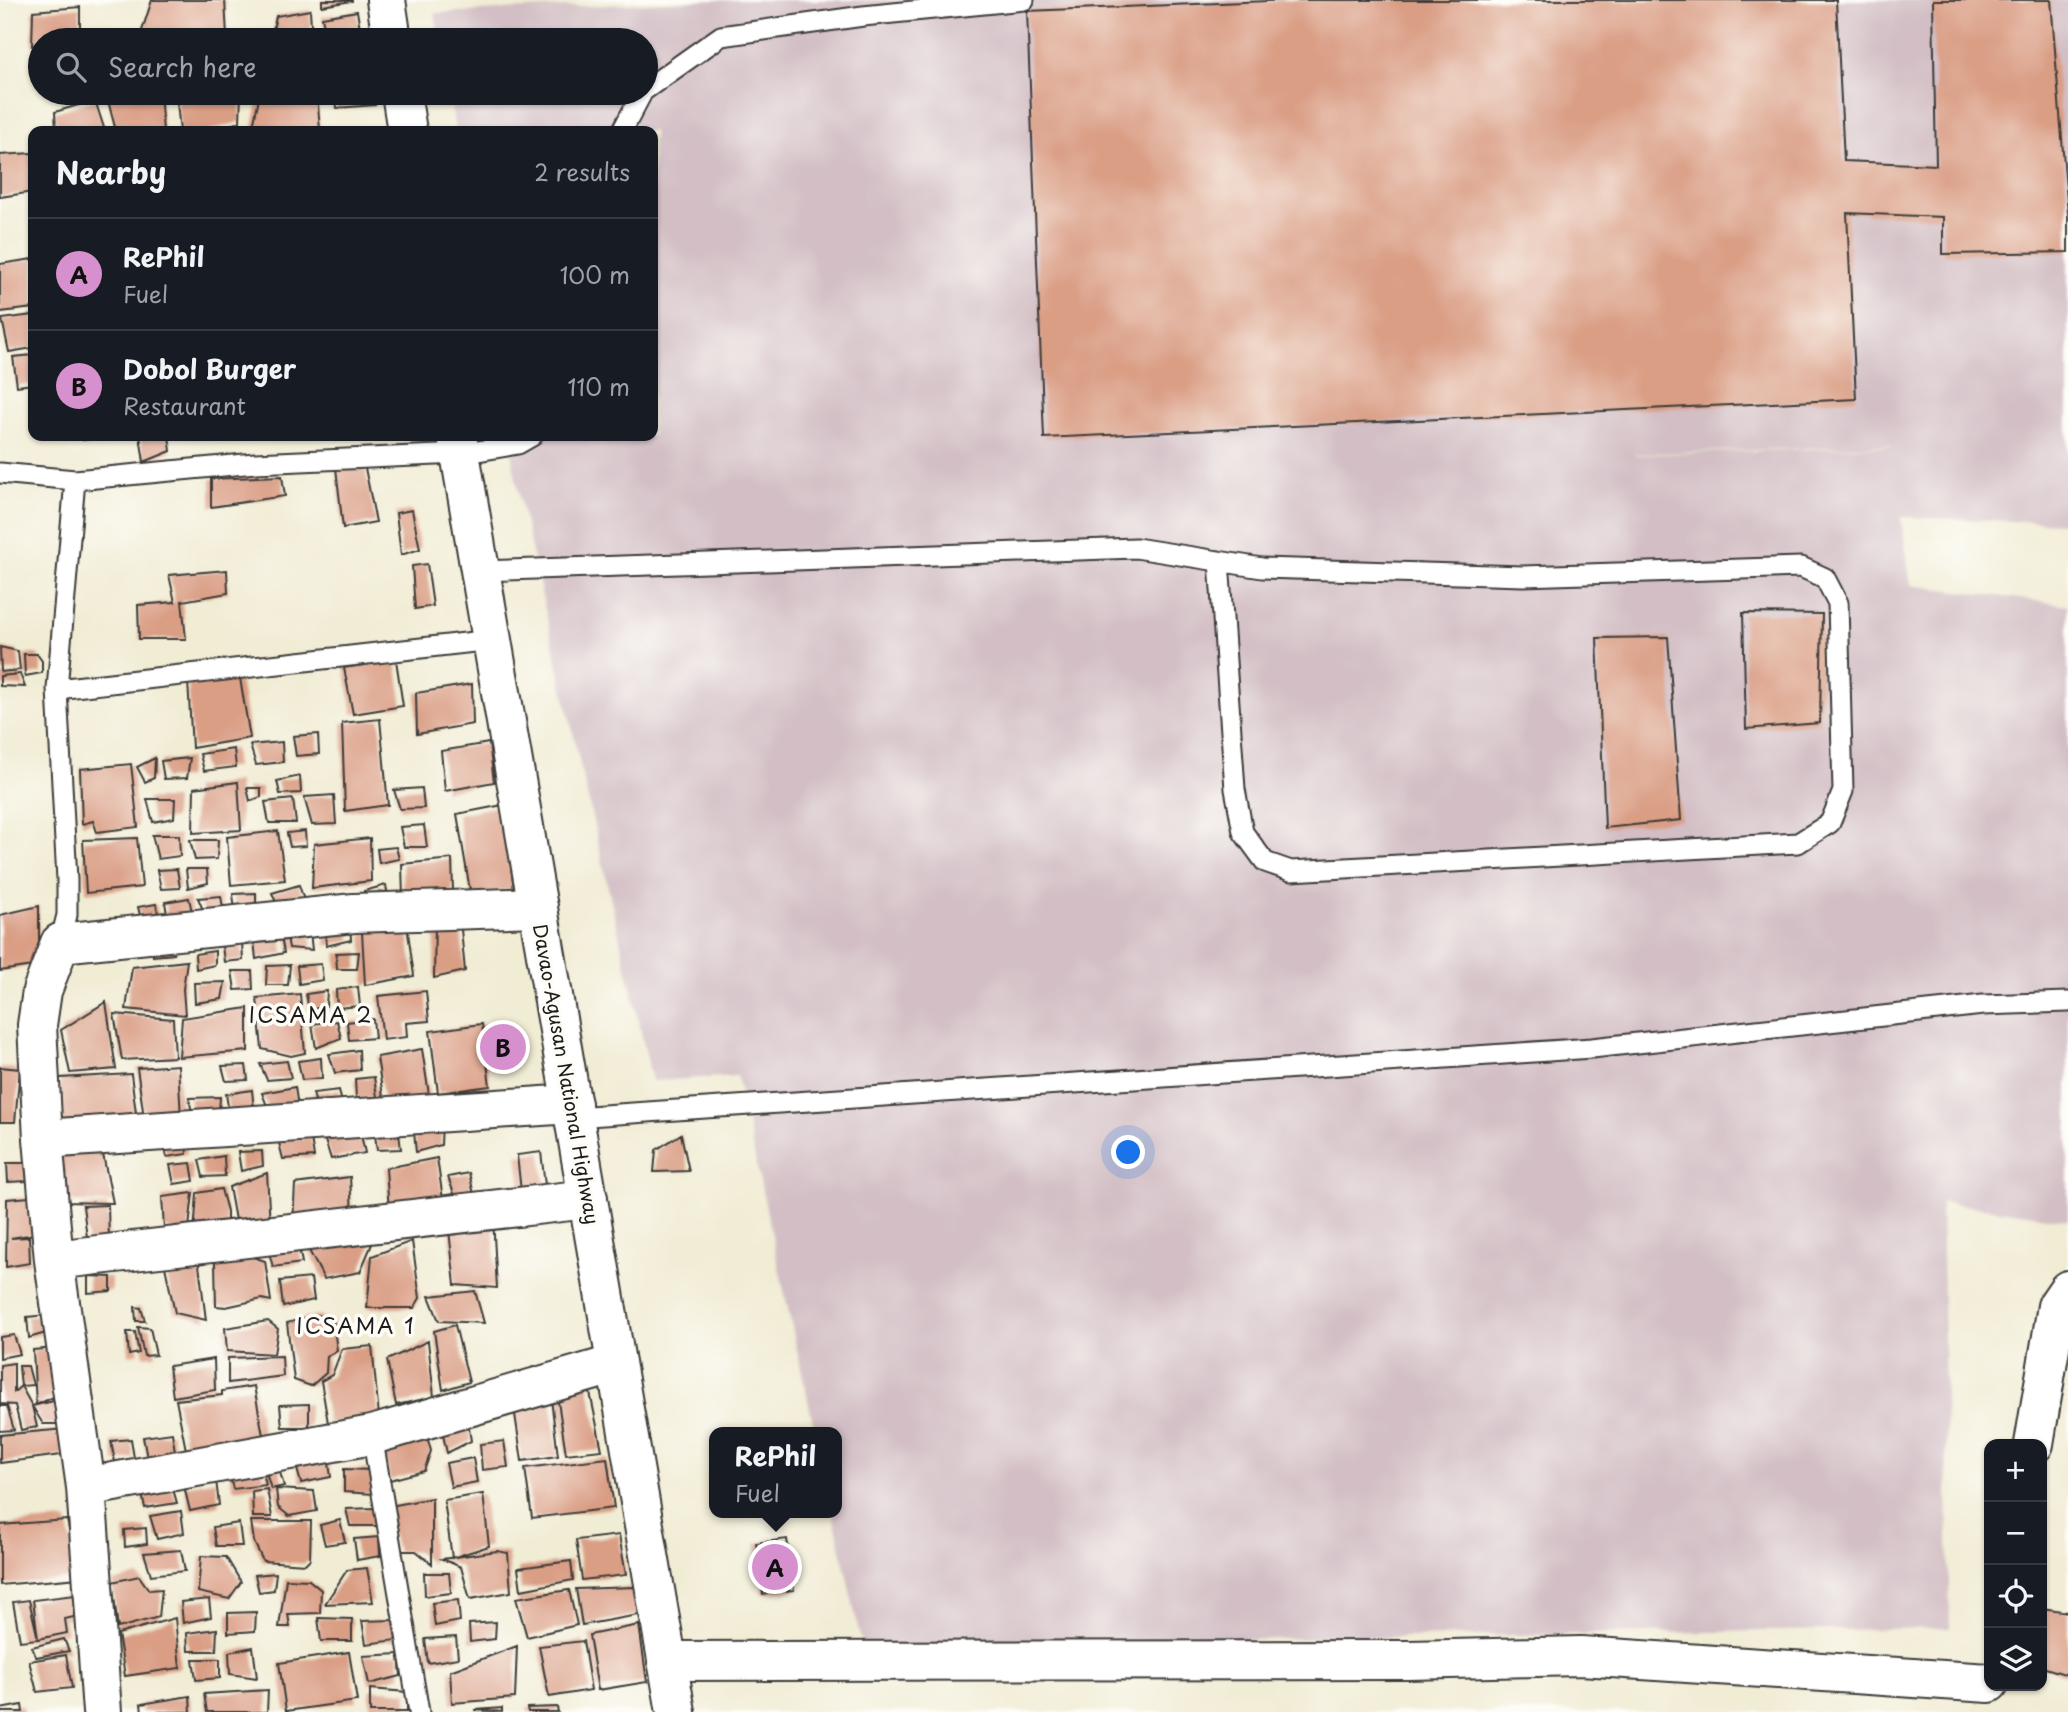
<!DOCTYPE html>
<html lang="en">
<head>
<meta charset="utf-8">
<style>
  :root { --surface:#171b24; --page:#242831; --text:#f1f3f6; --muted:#9ea1a6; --line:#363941; --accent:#d690ce }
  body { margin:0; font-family:"Playpen Sans",sans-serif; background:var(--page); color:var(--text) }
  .controls { position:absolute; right:21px; bottom:21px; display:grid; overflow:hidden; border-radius:14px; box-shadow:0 2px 5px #0004 }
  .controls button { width:63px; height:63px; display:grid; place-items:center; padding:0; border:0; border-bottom:2px solid var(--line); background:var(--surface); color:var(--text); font:35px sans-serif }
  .you { position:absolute; left:1129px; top:1153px; width:24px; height:24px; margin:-18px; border:5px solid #fff; border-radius:50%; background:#1a73e8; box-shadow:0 0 0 10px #1a73e833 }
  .badge { display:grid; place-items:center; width:46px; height:46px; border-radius:50%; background:var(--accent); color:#111; font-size:23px; font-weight:700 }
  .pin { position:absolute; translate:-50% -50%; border:4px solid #fff; box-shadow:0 2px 7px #0006 }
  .popup { position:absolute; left:709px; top:1427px; width:133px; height:91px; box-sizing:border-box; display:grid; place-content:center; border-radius:14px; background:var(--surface); filter:drop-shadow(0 2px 5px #0005); font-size:23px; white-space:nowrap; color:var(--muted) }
  .popup b { font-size:26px; color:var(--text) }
  .popup::after { content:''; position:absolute; left:50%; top:100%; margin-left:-14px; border:14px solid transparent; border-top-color:var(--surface) }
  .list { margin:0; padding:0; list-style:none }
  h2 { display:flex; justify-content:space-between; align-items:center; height:91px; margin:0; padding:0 28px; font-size:30px }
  h2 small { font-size:23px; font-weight:400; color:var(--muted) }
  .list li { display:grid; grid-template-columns:46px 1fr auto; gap:21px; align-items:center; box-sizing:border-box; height:112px; padding:0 28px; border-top:2px solid var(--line) }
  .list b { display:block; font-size:26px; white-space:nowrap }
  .list p { margin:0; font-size:23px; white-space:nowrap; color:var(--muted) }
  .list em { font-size:23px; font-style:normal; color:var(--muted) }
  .icon { flex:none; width:38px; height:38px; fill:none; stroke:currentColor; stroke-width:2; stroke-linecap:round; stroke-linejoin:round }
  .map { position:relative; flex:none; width:2068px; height:1712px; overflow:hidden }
  .search { position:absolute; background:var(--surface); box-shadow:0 2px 5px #0004; left:28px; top:28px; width:630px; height:77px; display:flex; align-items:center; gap:18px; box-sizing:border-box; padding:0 24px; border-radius:38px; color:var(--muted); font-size:26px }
  .panel { position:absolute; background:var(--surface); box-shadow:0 2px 5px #0004; left:28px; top:126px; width:630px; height:315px; border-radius:14px }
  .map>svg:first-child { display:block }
  .industrial { fill:#d2bec4; fill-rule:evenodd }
  .building { fill:#da9e85 }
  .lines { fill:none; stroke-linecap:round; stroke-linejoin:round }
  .service-casing { stroke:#3c3b38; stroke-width:23 }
  .minor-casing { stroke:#3c3b38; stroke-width:42 }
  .primary-casing { stroke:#3c3b38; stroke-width:42 }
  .service { stroke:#fff; stroke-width:19 }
  .minor { stroke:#fff; stroke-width:38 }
  .primary { stroke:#fff; stroke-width:38 }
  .labels { text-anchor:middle; stroke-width:7; stroke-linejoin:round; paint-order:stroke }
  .street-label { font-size:19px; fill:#1c1c1c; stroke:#fdfcf7 }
  .neighbourhood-label { font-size:21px; letter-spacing:2px; fill:#1c1c1c; stroke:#fdfcf7 }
</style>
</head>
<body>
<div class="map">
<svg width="2068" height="1712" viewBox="0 0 2068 1712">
  <rect width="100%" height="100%" fill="#fdfcf7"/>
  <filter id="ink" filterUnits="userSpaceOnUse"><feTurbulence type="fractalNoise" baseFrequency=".0143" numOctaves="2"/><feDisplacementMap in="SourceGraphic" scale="14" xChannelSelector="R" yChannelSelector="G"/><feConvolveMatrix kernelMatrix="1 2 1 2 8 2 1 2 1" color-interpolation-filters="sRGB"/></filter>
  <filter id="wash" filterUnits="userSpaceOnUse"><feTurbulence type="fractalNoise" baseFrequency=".00686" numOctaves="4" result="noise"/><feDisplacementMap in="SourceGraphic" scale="28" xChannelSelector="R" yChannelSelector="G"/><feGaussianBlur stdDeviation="1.57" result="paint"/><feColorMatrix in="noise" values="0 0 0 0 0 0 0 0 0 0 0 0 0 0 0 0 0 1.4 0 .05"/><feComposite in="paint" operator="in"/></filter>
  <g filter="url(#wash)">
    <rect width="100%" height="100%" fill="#f1ecd4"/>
    <path class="industrial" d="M715,0H2068V523L1901,517L1911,585L2068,605V1220L1941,1202L1950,1628L862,1646L833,1513H836V1432H815L737,1076L652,1081L519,495L508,436H653V131H455L449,93H646V40H439L435,13ZM1892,445V446L1634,455L1635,454Z"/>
    <g id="blocks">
      <path class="building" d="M152,0H225L227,36L208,40H139Z
        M322,0H352V1L322,6Z
        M1290,0H1836L1844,161L1936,165L1933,0H2051L2068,215V252L1943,254V217L1847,213L1856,399L1044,438L1027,11Z
        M80,7V35L40,40V44L32,46L33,11Z
        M310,10L312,40H271L276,16Z
        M357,11L362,40H327L322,17Z
        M106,93H160L163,131H116Z
        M176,93H241L240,122L208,131H180Z
        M260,93H317L320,130L252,131Z
        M334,93H373L375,105L337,108Z
        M95,100L105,131H56L55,112Z
        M33,153V192L0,197V155Z
        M33,259V308L0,312V264Z
        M33,315V348L9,352L2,319Z
        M33,355V384L17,386L13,357Z
        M83,436H104V437L83,440Z
        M140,436H169L171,451L144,462Z
        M336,468H365L376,522L343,528Z
        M282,476L285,496L211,507V479Z
        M412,510L420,549L401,555L396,513Z
        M427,564L433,606L415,609L412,566Z
        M227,570L228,593L182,601L186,639H139L138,605L175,602L169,575Z
        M1743,613L1822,614L1820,723L1746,729Z
        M1668,637L1681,820L1605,828L1597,638Z
        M0,647L18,651L20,670L1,672Z
        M24,654H37L42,661V673L25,676Z
        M396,660L403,706L353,714L344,668Z
        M20,674L25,687L0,686V676Z
        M240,678L250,738L192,748L188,681Z
        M472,684L473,724L417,734L416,693Z
        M380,719L388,805L345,811L342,723Z
        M318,734L319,754L296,756L293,736Z
        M282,742L283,762L256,765L250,745Z
        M489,743L494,782L445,791L441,751Z
        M234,749L236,767L204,771L200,754Z
        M155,758L154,778L145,782L137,767Z
        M190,758L187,778L164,779L161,761Z
        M131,764L138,827L97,832L93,821L82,824L80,769Z
        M300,776L301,793L280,794L277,781Z
        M238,782L241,830L193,833L194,788Z
        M247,788H261V797L250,801Z
        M422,788L424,808L400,809L394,790Z
        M334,795L336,824L312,825L304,797Z
        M147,799H175L174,818L153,822Z
        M293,799L296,823H269L265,802Z
        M503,805L514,889L471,896L457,814Z
        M424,825L427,847H404L400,827Z
        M278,831L285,880L231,885L227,837Z
        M305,831L306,846L290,847L287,833Z
        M152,835H179L180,856L158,859Z
        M137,838L142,887L86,893L83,840Z
        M370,838L371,881L312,888L314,844Z
        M190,840H218L217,859L195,860Z
        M396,847L399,859L379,863L377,849Z
        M452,859L453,891L403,898L402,864Z
        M177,869L180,888L161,889L157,870Z
        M186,869H207L208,883L188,888Z
        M299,885L306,906L278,907L272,893Z
        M386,885L389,903L367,904L364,891Z
        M256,893V909L235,910L233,894Z
        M221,896L224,914L205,915L198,898Z
        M189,898L193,917L168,921L165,902Z
        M156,904L160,922L142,923L138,907Z
        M39,906V965L0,971V915Z
        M460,919L465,971L434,978L435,921Z
        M309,923L312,950L289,948L285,926Z
        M350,924L351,940L326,946L325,926Z
        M407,925L414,976L365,985L362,932Z
        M281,936L284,953L256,959L254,940Z
        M172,938L174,954L153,956L151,940Z
        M242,942L243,960L224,962L222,945Z
        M215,951V965L196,969L195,954Z
        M359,952L357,969H337L336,953Z
        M187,961L183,989L185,1015L126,1009L132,967Z
        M321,964L323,980L299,984L297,966Z
        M290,965L288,985H266L267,966Z
        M232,971H252L253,989L235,990Z
        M225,982L222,999L195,1003L194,983Z
        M358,987L360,1006L337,1008L336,990Z
        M327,991L326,1006L309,1010L306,994Z
        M426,991L429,1021L406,1023L407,1037L383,1040L378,996Z
        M300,994L305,1053L291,1056L262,1049L257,998Z
        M106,1002L116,1069L70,1073L61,1030Z
        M248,1008V1051L179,1057L182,1018Z
        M114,1014L173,1019L175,1057L122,1060Z
        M373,1019L375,1038L349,1040L347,1022Z
        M337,1021L341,1038L316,1048L312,1024Z
        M482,1024L490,1086L438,1093L430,1031Z
        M511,1032L514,1058L495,1060L493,1034Z
        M422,1049L429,1095L384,1103L377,1057Z
        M359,1050L360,1070L335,1073L329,1054Z
        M321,1058L322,1078L302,1080L298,1061Z
        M287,1061L291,1078L267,1080L260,1064Z
        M178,1065L181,1118L145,1125L137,1068Z
        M246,1065L248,1080L226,1081L222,1066Z
        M0,1067L20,1069L15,1122H0Z
        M131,1074L137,1121L59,1127L60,1078Z
        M374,1077L377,1097L356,1099L355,1079Z
        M295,1087L298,1107L269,1111L262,1093Z
        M252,1090L254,1110L229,1113L226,1094Z
        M339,1090L343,1108L318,1111L313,1093Z
        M220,1097L219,1112L192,1113L189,1098Z
        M413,1122L442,1123L441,1145L416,1152Z
        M398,1126L401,1149L377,1150L374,1128Z
        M360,1130L365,1153L331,1159L323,1134Z
        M681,1134L689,1171L654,1172L656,1150Z
        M185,1137L187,1154L167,1157L162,1139Z
        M311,1138L314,1157L283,1159L278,1139Z
        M101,1145L113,1203L63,1202L51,1146Z
        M262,1151L263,1166L241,1171L238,1152Z
        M541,1152L545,1185L521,1191L517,1155Z
        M224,1156L225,1176L203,1177L199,1160Z
        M437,1158L444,1206L389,1211L386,1168Z
        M7,1163H25L27,1181L8,1182Z
        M191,1163L194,1181L174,1184L170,1165Z
        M267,1173L270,1226L237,1231L229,1187Z
        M469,1173L474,1194L455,1196L448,1177Z
        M350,1177L352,1214L293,1223L295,1184Z
        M221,1189L227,1211V1232L194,1235L197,1193Z
        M193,1193L188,1236L164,1228L162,1197Z
        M41,1196L46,1232L11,1238L29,1237L30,1263L6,1267L7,1199Z
        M108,1205L109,1242L88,1245L83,1206Z
        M493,1218L497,1288L455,1285L449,1230Z
        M362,1235L372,1244L360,1272L324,1279L303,1239Z
        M412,1241L420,1298L414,1308H367L372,1256Z
        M299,1247L302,1263L273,1267L268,1249Z
        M244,1254L265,1261L271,1301L262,1299L226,1307L216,1306L215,1262Z
        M198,1257L206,1320L175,1313L164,1262Z
        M88,1276L111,1277V1291L88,1293Z
        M311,1278L314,1300L283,1307L280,1281Z
        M475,1291L484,1323L439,1321L429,1296Z
        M135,1307L141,1308L145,1321H136Z
        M47,1315L49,1332L29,1338L27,1317Z
        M317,1315L333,1320L337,1351L327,1356L326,1373L311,1386L294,1380L287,1323Z
        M268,1321L278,1329L274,1354L227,1351L225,1328Z
        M455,1325L469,1382L443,1390L434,1331Z
        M138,1327L150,1328L156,1355L144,1356Z
        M127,1332H135L139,1353L129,1355Z
        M14,1335L20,1354L0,1358V1337Z
        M428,1341L434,1397L396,1405L387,1360Z
        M372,1346L379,1416L328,1423L321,1381L332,1375L342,1349Z
        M55,1348L56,1396L36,1405L33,1350Z
        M282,1356L283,1376L228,1383V1358Z
        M214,1359L215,1390L173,1397L169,1366Z
        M14,1363V1392L21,1386L32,1406L37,1427L21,1430L15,1405L0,1404V1365Z
        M19,1366H28L33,1385L21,1386Z
        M588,1383L602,1450L566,1454L556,1388Z
        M254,1386L264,1441L187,1455L176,1400L222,1395V1391Z
        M550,1391L558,1456L522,1461L513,1401Z
        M58,1400L61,1424H43L32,1406Z
        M309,1404V1427H282L280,1405Z
        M0,1406H7L14,1430L0,1431Z
        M468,1422L471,1441L447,1453L441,1426Z
        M65,1429L69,1454L0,1463V1435Z
        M172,1433L176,1457L147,1458L143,1437Z
        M426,1433L431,1451L424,1471L390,1480L382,1442Z
        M131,1439L134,1458L115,1462L111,1441Z
        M504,1441L508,1467L482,1470L480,1444Z
        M328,1456L331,1477L301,1483L295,1462Z
        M473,1458L477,1482L451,1487L446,1463Z
        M607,1458L614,1508L532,1518L525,1468Z
        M277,1462L284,1486L271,1489L264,1466Z
        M261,1464L266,1485L233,1489L228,1469Z
        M344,1469L371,1470L373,1494L344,1492Z
        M216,1480L219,1505L190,1511L184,1486Z
        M171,1482L177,1503L145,1508L141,1488Z
        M267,1489L272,1517H253L252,1491Z
        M276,1489L314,1491L317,1511L289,1516L278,1507Z
        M483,1494L489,1546L452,1558L444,1500Z
        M432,1498V1564L416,1551H397L385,1507Z
        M377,1508L378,1526H350L346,1509Z
        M181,1511L184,1533L157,1539L150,1516Z
        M67,1520L79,1578L0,1585V1525Z
        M340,1520L345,1542L325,1545L320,1525Z
        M251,1521H311L310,1559L305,1564L263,1561L254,1542Z
        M239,1523L242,1546H216L213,1527Z
        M146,1528L147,1544L125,1547L124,1530Z
        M619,1535L626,1575L582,1580L576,1540Z
        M379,1537L380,1556L357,1560L354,1539Z
        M787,1539L794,1590L763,1594L756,1543Z
        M181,1550L185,1571L151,1575L144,1553Z
        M497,1551L508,1553L511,1592L470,1599L461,1567L442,1559Z
        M201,1556L226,1557L241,1582L229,1599L198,1592Z
        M571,1561L573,1580L521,1590L518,1568Z
        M367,1568L373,1602L325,1604L347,1570Z
        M276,1573L274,1590L259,1592L255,1575Z
        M424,1573H449L451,1593L425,1596Z
        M139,1576L149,1590L162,1589L159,1617L118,1628L112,1582Z
        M286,1579L309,1580L321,1590L320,1613L288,1614L290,1627H279Z
        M635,1587L639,1615L582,1625L576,1589Z
        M569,1590L577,1625L527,1637L516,1598Z
        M75,1595L78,1616L65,1619L67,1633L38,1639L33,1600Z
        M209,1599L211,1617L183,1623L181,1602Z
        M29,1600L38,1639L20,1641L13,1602Z
        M458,1600L460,1621L435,1626L432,1603Z
        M2042,1608L2068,1612V1675L2042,1667Z
        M256,1612L255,1631L228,1633V1613Z
        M175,1618L180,1668L125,1676L118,1634Z
        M318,1618L352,1619V1641H321Z
        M395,1620L397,1640L366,1644L362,1621Z
        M496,1622L495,1639L470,1642L469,1624Z
        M639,1625L647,1682L598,1690L589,1635Z
        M217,1629L216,1651H188L187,1633Z
        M456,1637L458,1658L428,1663L425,1639Z
        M64,1639L69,1651L36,1657L32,1647Z
        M583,1641L591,1690L549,1697L539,1646Z
        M517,1646L515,1698L452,1703L450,1671Z
        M253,1647L257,1678L230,1674L229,1652Z
        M349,1652L357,1701L286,1711L279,1663Z
        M399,1654L401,1676L369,1684L363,1656Z
        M66,1655L72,1688L37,1692L29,1661Z
        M193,1659H220V1678L196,1680Z
        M370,1689L407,1692V1712H370Z
        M268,1690L267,1712H207L204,1694Z
        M190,1696L191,1712H142L141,1704Z
        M22,1705L23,1712H0V1709Z
        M557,1707L558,1712H528L527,1708Z
        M502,1708V1712L475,1710Z"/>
    </g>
  </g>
  <g filter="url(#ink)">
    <use href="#blocks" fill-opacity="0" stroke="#3c3b38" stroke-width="2"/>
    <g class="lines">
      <defs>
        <path id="service" d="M646,89L721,36L863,16L1024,0
          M622,131L642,93
          M0,473L75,480L255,463L460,454L518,444L532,436
          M480,571L1136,548L1262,568L1523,576L1801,567L1825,578L1838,603L1843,791L1830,823L1798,843L1291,871L1265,862L1243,832L1235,789L1219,561
          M57,689L492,640
          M60,943L67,915V880L57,689L75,480
          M574,1117L1592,1048L1983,1005L2068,1002
          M372,1435L419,1712"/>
        <path id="minor" d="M43,1139L572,1104
          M54,1260L588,1199
          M2034,1444L2057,1306L2068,1290
          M86,1487L372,1435L616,1364
          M667,1661L1409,1660L1581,1656L1989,1683
          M102,1712L86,1487L54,1260L43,1139L37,1025L42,991L60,943L354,913L538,907"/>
        <path id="primary" d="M386,0L392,40
          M401,93L407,131
          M457,436L676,1712"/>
      </defs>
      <use href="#service" class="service-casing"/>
      <use href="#minor" class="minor-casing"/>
      <use href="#primary" class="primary-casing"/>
      <use href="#service" class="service"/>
      <use href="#minor" class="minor"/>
      <use href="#primary" class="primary"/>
    </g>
  </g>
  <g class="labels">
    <g class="street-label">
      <text transform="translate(566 1074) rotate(80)" y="7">Davao-Agusan National Highway</text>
    </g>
    <g class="neighbourhood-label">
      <text x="311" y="1023">ICSAMA 2</text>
      <text x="356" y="1334">ICSAMA 1</text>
    </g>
  </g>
</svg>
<div class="controls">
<button>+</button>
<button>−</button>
<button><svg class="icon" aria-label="locate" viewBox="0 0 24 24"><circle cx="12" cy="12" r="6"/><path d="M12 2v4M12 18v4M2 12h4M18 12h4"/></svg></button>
<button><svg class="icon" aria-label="layers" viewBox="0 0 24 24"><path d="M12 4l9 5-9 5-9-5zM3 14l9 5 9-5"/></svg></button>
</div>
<div class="you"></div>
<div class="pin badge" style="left:775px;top:1567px">A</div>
<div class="popup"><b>RePhil</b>Fuel</div>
<div class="pin badge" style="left:503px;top:1047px">B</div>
<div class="search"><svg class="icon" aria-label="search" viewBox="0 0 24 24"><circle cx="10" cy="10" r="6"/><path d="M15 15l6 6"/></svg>Search here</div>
<section class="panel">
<h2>Nearby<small>2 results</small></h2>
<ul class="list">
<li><span class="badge">A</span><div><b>RePhil</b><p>Fuel</p></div><em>100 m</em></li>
<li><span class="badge">B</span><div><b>Dobol Burger</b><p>Restaurant</p></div><em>110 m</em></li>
</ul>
</section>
</div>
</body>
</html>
